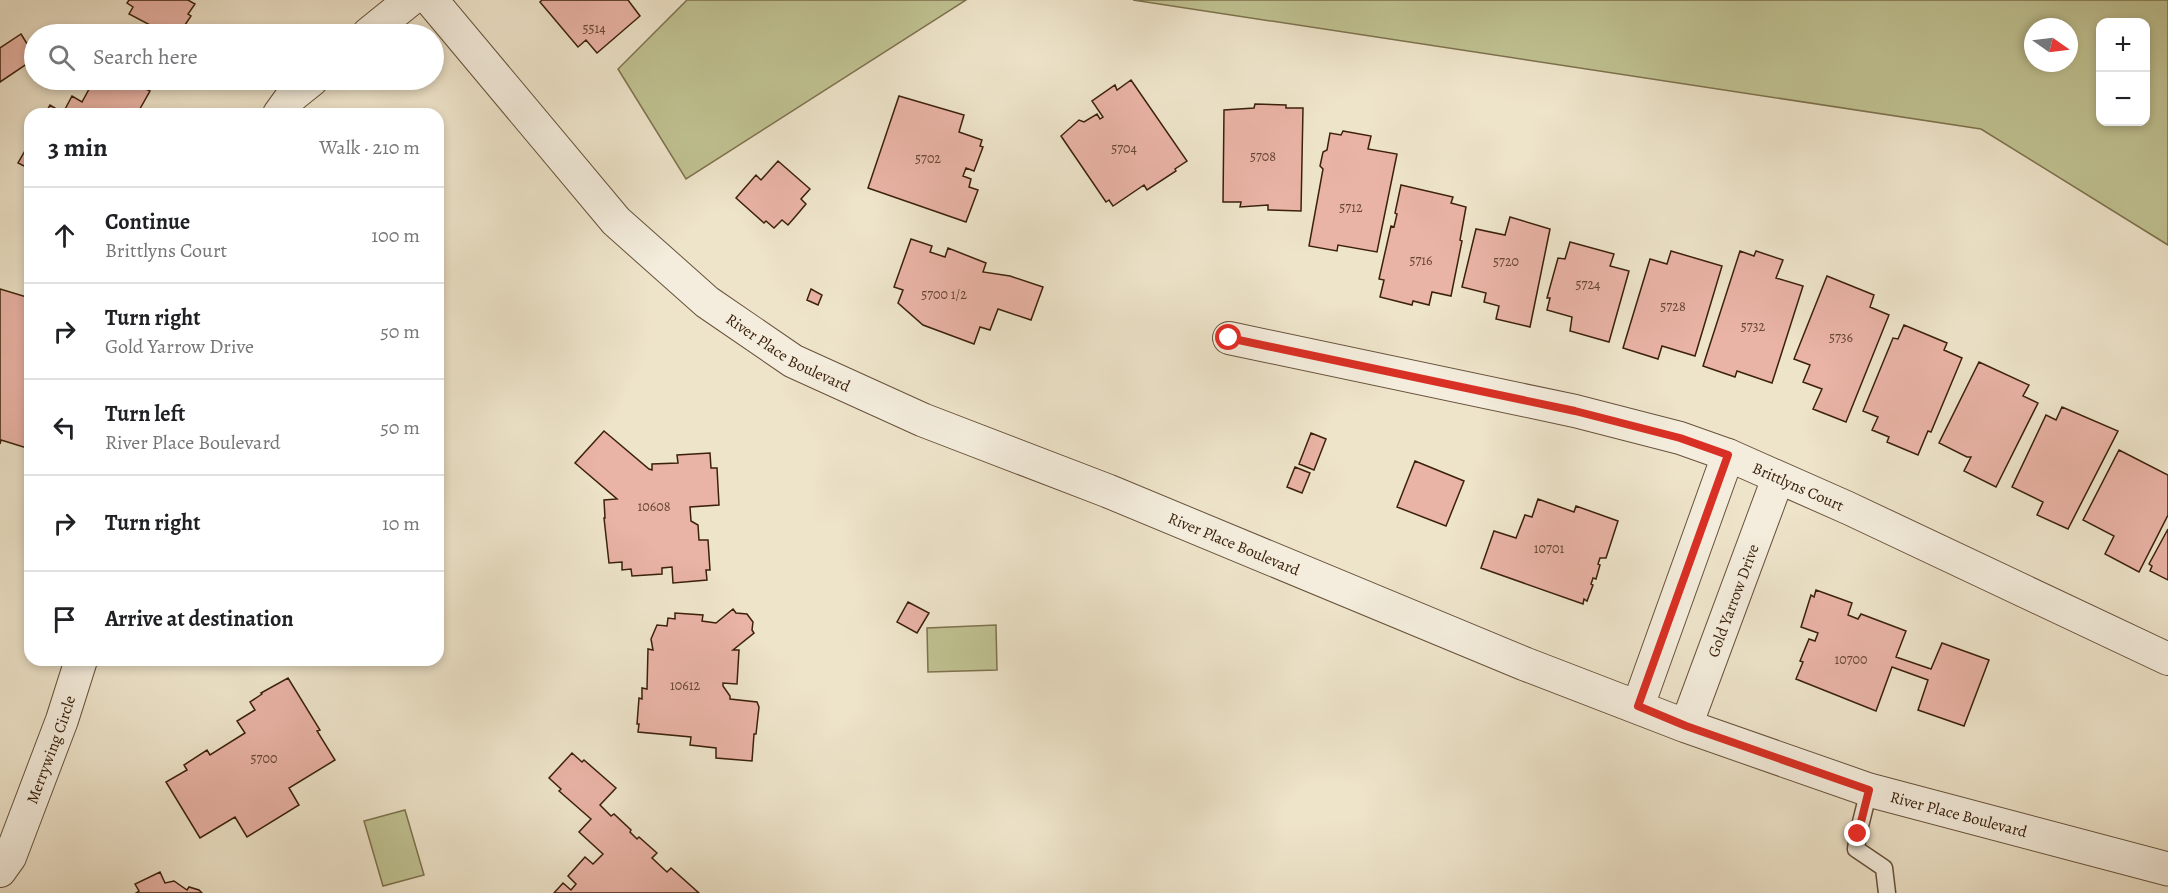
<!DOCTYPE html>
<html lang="en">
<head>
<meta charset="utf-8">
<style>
  :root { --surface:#fff; --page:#f2f2f2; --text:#202124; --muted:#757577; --line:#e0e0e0 }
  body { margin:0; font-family:Alegreya,serif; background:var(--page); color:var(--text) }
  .controls { position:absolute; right:18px; top:18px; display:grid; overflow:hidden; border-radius:12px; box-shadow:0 3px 9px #0003 }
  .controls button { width:54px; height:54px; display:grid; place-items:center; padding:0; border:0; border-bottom:2px solid var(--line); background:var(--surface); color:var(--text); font:30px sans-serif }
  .compass { position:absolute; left:2024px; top:18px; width:54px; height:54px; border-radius:50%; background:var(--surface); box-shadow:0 3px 9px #0003; rotate:104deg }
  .stop { position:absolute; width:18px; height:18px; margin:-14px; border:4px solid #d93025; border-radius:50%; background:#fff }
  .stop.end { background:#d93025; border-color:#fff; box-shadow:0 2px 6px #0008 }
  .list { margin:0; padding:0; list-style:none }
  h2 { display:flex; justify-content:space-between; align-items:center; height:78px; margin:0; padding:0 24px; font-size:26px }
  h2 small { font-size:20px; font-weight:400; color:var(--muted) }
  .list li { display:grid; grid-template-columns:39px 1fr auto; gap:18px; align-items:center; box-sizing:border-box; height:96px; padding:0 24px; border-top:2px solid var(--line) }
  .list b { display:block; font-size:22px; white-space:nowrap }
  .list p { margin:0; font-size:20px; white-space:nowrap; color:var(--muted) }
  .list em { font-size:20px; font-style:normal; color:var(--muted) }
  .icon { flex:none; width:33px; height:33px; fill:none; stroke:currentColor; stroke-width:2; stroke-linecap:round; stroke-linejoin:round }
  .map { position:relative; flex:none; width:2168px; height:893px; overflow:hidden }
  .search { position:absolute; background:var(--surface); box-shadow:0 3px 9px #0003; left:24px; top:24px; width:420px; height:66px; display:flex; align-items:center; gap:15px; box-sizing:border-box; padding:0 21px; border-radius:33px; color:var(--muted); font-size:22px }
  .panel { position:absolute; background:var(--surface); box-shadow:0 3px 9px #0003; left:24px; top:108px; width:420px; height:558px; border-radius:18px }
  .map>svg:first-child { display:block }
  .green { fill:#c0c292; stroke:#7e724e; stroke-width:1.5; fill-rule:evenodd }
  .building { fill:#e9b3a5; stroke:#3b210b; stroke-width:1.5 }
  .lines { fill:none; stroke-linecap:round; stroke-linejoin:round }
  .service-casing { stroke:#68523b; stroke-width:19 }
  .minor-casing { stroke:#68523b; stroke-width:34 }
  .tertiary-casing { stroke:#68523b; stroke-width:35 }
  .service { stroke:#f4eddd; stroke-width:16 }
  .minor { stroke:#f4eddd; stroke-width:32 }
  .tertiary { stroke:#f4eddd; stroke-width:33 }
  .route { stroke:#d93025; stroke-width:8 }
  .labels { text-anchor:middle; stroke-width:6; stroke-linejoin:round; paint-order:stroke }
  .number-label { font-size:14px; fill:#664632 }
  .street-label { font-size:16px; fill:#3b210b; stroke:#f4eddd }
</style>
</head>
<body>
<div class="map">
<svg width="2168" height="893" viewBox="0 0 2168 893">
  <rect width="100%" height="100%" fill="#eee4ca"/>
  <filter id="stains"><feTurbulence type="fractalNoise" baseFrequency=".00333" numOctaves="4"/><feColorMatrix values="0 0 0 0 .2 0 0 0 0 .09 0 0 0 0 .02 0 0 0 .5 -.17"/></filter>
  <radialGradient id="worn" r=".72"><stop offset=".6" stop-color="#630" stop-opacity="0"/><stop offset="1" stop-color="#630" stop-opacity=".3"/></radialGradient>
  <path class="green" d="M687,0H966L686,179L618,69Z
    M1133,0H2168V245L1981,129ZM2100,22H2146V122H2100ZM2033,27H2069V63H2033Z
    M996,625L997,670L928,672L927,628Z
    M405,810L424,875L383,886L364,821Z"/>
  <path class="building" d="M129,0H188L195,4L188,14L191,16L181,31L179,30L177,34H167L129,14L133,7L127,3Z
    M542,0H628L640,16L597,53L586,40L578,47L540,2Z
    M21,34L34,55V59L0,82V48Z
    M94,80H128L150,91L137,114H45L50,105L63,113L72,96L82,102Z
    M1131,80L1187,161L1175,169L1176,171L1147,190L1144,185L1113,206L1109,200L1106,202L1061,136L1079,120L1084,122L1097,114L1100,119L1103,117L1092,101L1115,85L1117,90Z
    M899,96L964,115L959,132L982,140L980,146L983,147L974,171L966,168L963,176L971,179L969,187L978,190L966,222L868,188Z
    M1255,104L1286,105V108H1303L1301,211L1268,210V205L1240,207L1241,202H1223L1224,110L1254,108Z
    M1343,131L1371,136L1368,149L1397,154L1377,252L1338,245L1337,251L1309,246L1323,169L1320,166L1323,152L1327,150L1330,133L1341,135Z
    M30,142V169L18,163Z
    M778,161L810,189L801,199L806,204L795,217L788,225L782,220L774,228L766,221L764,223L736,198L756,175L761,180Z
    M1401,185L1453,197L1451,203L1466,207L1460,240L1462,241L1451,296L1432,292L1429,305L1413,301L1412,305L1380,297L1384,280L1379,279L1391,226L1394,227L1397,214L1395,213Z
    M1510,217L1550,229L1530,327L1496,319L1499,306L1484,302L1486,293L1462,287L1476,229L1505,235Z
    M911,239L932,246L930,252L945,257L948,248L986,263L983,272L1010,276L1043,287L1031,320L998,309L990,330L980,327L974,344L923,325L898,303L903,290L894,287Z
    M1570,242L1614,254L1610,266L1629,271L1609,342L1570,331L1572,317L1547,310L1550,298H1547L1558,258L1565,259Z
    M1671,251L1722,266L1695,356L1662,346L1658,359L1623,348L1650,259L1667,264Z
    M1740,251L1754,256L1756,251L1783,260L1776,278L1803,286L1772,383L1737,371L1735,377L1703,366Z
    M1827,276L1874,295L1870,307L1889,315L1846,422L1813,409L1822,389L1803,382L1810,365L1794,359Z
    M0,289L30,298V449L1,440L0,444Z
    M811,289L822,295L818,305L807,300Z
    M1904,325L1947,343L1944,350L1962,358L1931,432L1928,431L1918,455L1887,442L1889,437L1872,430L1878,417L1863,411L1893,338L1898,339Z
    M1979,362L2029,385L2023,396L2038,403L1996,487L1964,471L1971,457H1967L1939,443Z
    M2062,407L2118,431L2068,529L2037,515L2043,502L2012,487L2046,415L2056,420Z
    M604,431L649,469L652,470V464L678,463L677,455L710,453L711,468H717L719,505L690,507L691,521L698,525L699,540H708L710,570H706L707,580L673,583L672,567L662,568V574L632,576L631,569L622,570V562L609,563L604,518H605L604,500L617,499L575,463Z
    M1311,433L1326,439L1314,470L1299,464Z
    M2119,450L2168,475V515L2139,572L2105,554L2114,536L2083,520Z
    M1415,461L1464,481L1446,526L1397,507Z
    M1295,467L1310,473L1302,493L1287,487Z
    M1538,499L1574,512L1576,506L1618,521L1606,558H1600L1598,564L1600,565L1596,579L1593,578L1591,584L1593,585L1587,601L1584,599L1583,604L1481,568L1494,531L1516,538L1525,515L1532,517Z
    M2168,529V580L2150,571L2152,566L2149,564Z
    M1816,590L1852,603L1848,615L1858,619L1861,614L1906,631L1896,657L1931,669L1942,643L1989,660L1964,726L1918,710L1928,680L1892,667L1876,711L1796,679L1803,662L1800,661L1809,639L1815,641L1818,633L1801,627L1811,595L1814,597Z
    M908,602L929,613L917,633L897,622Z
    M733,609L736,613L747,614L753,622L752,630L754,633L733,650H739L737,684L723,683V686L730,696V699L757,702L759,707L756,734H754L752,761L716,758V748L690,745L691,737L638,732L639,724H637L639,698L642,699V688L647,689L648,649L653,650L651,639L657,625L667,626L668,618L675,619V613L703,615L702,621L716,623Z
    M288,678L320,730L317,731L335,760L289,788L299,805L247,837L235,817L200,838L166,782L187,770L184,765L207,750L210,755L245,733L237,721L255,710L250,702L262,694L261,693Z
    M572,753L582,762L584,760L616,788L600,805L611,816L614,814L631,830L630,832L637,839L639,837L657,853L652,858L667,872L671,868L699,893H554L563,883L571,890L576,884L568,876L585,857L593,864L603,854L579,832L591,819L559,791L561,789L549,778Z
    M160,872L165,883L174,881L187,890L189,887L199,890L202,893H136L139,891L135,884Z"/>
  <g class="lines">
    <defs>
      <path id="service" d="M1869,790L1858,834L1856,849L1884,868L1887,893"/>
      <g id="minor">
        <path d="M368,34L410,0"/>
        <path d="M279,114L292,96L312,80"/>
        <path id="s1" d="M1229,338L1575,411L1680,438L1728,455L1848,508L2168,659"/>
        <path d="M1638,706L1728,455"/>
        <path id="s2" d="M1686,726L1778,478"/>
        <path id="s3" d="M0,871L10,857L62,720L81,660"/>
      </g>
      <g id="tertiary">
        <path id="s4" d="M431,0L616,221L707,302L793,361L923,420L1108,491L1525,664L1686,726L1869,790L2168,869"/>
      </g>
    </defs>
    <use href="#service" class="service-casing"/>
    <use href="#minor" class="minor-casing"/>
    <use href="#tertiary" class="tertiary-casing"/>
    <use href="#service" class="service"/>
    <use href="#minor" class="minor"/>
    <use href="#tertiary" class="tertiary"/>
  </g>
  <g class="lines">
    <path class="route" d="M1229,338L1575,411L1680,438L1728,455L1638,706L1686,726L1869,790L1858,834"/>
  </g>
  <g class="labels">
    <g class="number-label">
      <text x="594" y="33">5514</text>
      <text x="1124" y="153">5704</text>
      <text x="1263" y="161">5708</text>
      <text x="928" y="163">5702</text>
      <text x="1351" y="212">5712</text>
      <text x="1421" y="265">5716</text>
      <text x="1506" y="266">5720</text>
      <text x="1588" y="289">5724</text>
      <text x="944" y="299">5700 1/2</text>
      <text x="1673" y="311">5728</text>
      <text x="1753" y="331">5732</text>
      <text x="1841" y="342">5736</text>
      <text x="654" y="511">10608</text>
      <text x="1549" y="553">10701</text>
      <text x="1851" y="664">10700</text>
      <text x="685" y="690">10612</text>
      <text x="264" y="763">5700</text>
    </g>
    <g class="street-label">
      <text dy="6" stroke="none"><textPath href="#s4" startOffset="506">River Place Boulevard</textPath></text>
      <text dy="6" stroke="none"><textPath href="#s1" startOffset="590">Brittlyns Court</textPath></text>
      <text dy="6" stroke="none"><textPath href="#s4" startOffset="992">River Place Boulevard</textPath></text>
      <text dy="6" stroke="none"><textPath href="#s2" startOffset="134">Gold Yarrow Drive</textPath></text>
      <text dy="6" stroke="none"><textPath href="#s3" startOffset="132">Merrywing Circle</textPath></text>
      <text dy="6" stroke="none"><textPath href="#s4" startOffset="1766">River Place Boulevard</textPath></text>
    </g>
  </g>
  <rect width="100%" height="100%" filter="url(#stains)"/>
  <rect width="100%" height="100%" fill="url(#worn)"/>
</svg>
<div class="controls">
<button>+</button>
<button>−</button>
</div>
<svg class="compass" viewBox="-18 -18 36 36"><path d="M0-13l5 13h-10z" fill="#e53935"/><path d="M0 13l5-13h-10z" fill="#757577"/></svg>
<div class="stop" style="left:1229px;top:338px"></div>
<div class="stop end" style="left:1858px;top:834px"></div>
<div class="search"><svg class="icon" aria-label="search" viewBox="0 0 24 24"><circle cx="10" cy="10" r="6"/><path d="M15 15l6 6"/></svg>Search here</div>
<section class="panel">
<h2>3 min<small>Walk · 210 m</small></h2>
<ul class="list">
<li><svg class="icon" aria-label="ahead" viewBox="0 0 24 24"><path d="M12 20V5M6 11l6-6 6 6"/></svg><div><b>Continue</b><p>Brittlyns Court</p></div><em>100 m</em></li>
<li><svg class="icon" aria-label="right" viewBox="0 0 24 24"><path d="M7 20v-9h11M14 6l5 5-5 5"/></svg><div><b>Turn right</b><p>Gold Yarrow Drive</p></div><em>50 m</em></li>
<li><svg class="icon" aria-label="left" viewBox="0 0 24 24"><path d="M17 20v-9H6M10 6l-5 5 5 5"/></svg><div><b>Turn left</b><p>River Place Boulevard</p></div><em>50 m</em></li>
<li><svg class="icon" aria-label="right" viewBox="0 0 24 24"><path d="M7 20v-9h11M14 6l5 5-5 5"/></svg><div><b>Turn right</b></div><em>10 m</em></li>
<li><svg class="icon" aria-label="arrive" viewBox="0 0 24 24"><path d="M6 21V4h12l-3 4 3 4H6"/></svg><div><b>Arrive at destination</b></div></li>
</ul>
</section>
</div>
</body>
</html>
